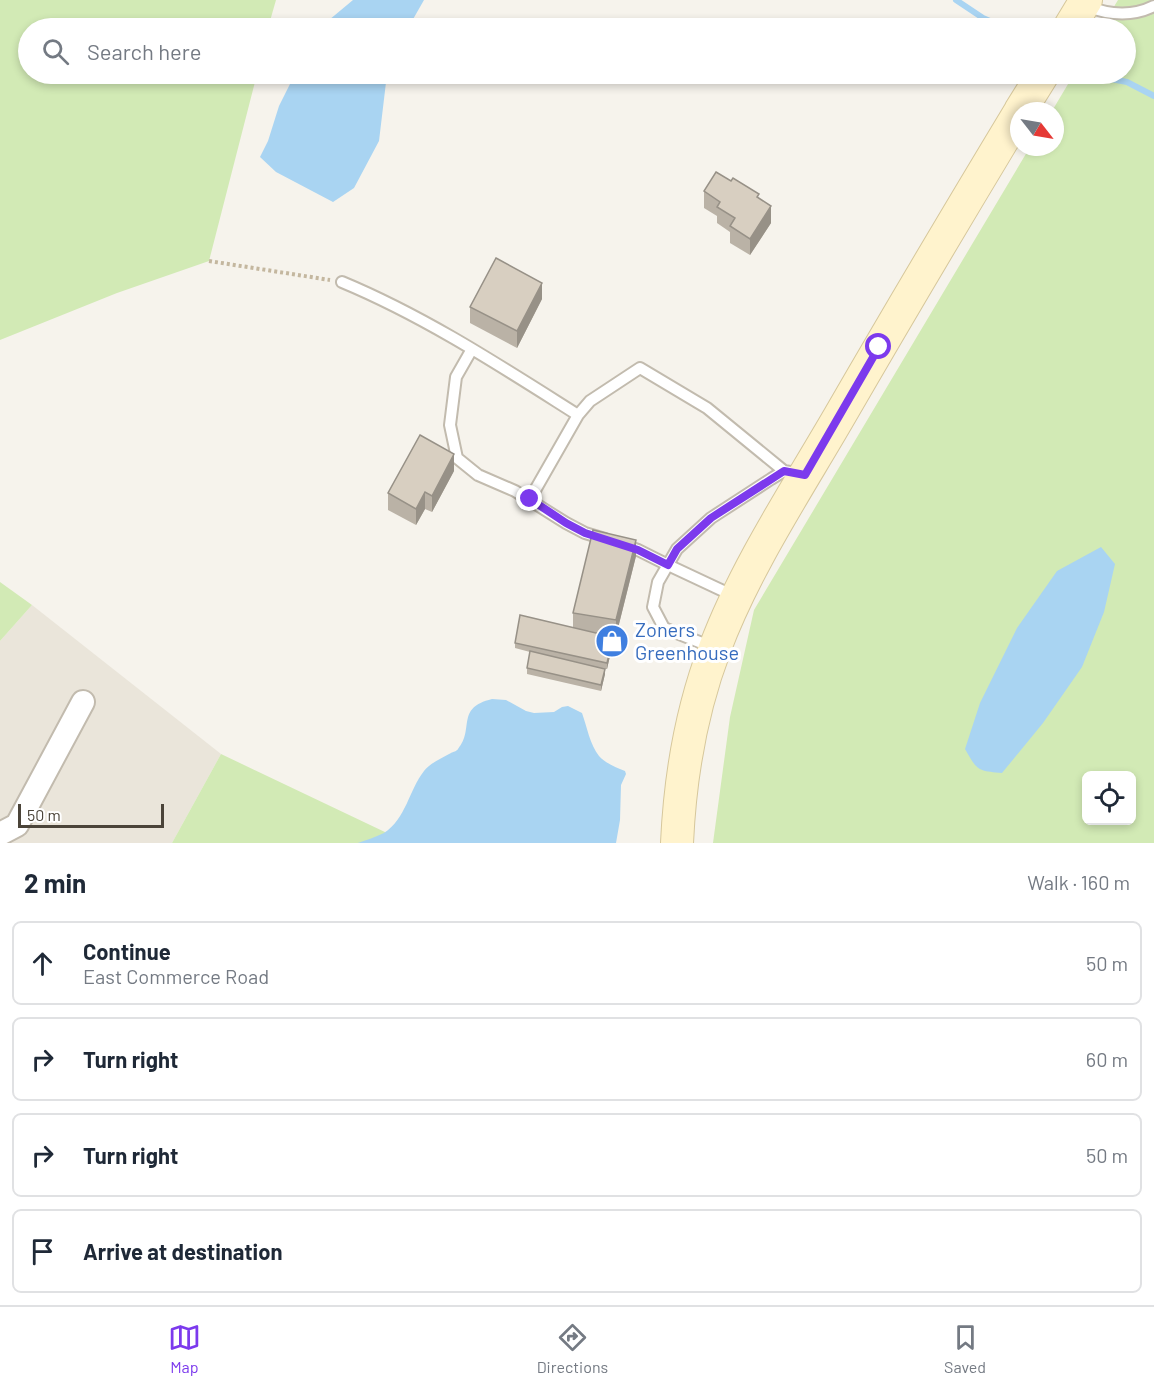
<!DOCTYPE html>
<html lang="en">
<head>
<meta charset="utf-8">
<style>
  :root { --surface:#fff; --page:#f6f6f7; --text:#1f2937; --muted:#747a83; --line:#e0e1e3; --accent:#7c3aed }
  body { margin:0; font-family:Barlow,sans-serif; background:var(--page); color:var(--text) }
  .controls { position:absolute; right:18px; bottom:18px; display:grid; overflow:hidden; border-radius:9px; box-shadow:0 3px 9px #0003 }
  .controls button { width:54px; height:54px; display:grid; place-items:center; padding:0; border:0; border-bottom:2px solid var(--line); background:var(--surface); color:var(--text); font:30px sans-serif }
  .compass { position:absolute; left:1010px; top:102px; width:54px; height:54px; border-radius:50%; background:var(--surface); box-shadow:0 3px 9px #0003; rotate:121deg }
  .scale { position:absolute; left:18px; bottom:15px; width:146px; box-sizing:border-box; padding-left:6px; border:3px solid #4b4439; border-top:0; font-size:16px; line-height:21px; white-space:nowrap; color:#4b4439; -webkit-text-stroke:4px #fff; paint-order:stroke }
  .stop { position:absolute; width:18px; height:18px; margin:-14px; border:4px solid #7c3aed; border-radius:50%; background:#fff }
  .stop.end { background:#7c3aed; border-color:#fff; box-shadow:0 2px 6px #0008 }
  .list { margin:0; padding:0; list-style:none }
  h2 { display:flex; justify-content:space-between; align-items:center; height:78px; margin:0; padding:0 24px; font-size:26px }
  h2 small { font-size:20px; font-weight:400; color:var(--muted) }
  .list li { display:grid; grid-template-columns:39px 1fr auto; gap:18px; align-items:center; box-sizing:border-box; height:84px; margin:0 12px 12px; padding:0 12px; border:2px solid var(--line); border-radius:9px }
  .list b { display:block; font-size:22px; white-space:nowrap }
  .list p { margin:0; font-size:20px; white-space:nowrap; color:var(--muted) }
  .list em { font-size:20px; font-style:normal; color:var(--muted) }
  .icon { flex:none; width:33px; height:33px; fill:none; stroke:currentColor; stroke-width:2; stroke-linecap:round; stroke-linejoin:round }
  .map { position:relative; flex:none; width:1154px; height:843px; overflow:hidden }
  .search { position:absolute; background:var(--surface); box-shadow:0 3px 9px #0003; left:18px; right:18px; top:18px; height:66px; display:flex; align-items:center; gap:15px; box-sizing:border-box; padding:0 21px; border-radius:33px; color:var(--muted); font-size:22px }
  .sheet { height:462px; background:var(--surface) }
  nav { display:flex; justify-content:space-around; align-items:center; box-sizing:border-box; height:84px; border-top:2px solid var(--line); background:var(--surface); font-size:16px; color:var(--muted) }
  nav a { display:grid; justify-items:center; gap:3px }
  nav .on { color:var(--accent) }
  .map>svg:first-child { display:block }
  .residential { fill:#eae5da }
  .green { fill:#d2eab5; fill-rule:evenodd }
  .water { fill:#a9d4f2 }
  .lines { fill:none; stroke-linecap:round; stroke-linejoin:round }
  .stream { stroke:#a9d4f2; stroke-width:6 }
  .service-casing { stroke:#c2bbae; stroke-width:14 }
  .minor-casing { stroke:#c2bbae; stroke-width:26 }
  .secondary-casing { stroke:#d6c79b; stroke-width:34 }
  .path { stroke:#c4b79f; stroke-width:4; stroke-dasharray:3 3; stroke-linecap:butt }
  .service { stroke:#fff; stroke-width:10 }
  .minor { stroke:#fff; stroke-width:22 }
  .secondary { stroke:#fff3cd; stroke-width:32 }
  .wall { fill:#bab2a6 }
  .shaded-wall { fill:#979187 }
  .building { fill:#d8cfc1; stroke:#979187; stroke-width:1.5 }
  .route { stroke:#7c3aed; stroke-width:8 }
  .labels { text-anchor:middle; stroke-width:6; stroke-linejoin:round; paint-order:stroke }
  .shop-label { font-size:20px; fill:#366cbe; stroke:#fff; text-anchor:start }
</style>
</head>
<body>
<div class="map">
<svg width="1154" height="843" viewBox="0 0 1154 843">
  <rect width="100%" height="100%" fill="#f6f3ec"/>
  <path class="residential" d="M32,605L221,754L172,843H0V641Z"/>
  <path class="green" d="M0,0H276L268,28H28V74H257L209,261L117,293L0,340Z
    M1118,0H1154V843H713L730,717L754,610L1030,147H1055V111H1052L1074,74H1126V28H1101ZM1086,776H1132V820H1086Z
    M0,582L32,605L0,641Z
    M221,754L408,843H172Z"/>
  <path class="water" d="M353,0H424L408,28H323L329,20Z
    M295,74H387L379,141L354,188L333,202L276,172L260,157L268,141L279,106Z
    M1101,547L1115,564L1104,612L1082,667L1043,723L1002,773C977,771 977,770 965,749L980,703L1017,628L1057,571Z
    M492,699L506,700L526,711L534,713L554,712L562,707L568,706L582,713C587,727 590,745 599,756C605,763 617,768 625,771L626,774L621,785L620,820L616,843H358C366,840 376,837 384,833C406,819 409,790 424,771C430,763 442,758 451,753C453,752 457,751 458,749C475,729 455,708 492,699Z"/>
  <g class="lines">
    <path class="stream" d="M956,0L983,18L1006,28
      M1085,74L1127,82L1154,96"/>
    <defs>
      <path id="service" d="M1086,6C1109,15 1132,17 1154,6
        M342,282C426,317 502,367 578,415
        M472,349L456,377L450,425L457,458L478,475L515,491L566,523L585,533L605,539
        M530,499L578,415L590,401L640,368L707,408L784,471
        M623,545L638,550L668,565L734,596
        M712,647L664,628L653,607L658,582L677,549L711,518L771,479L784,471L790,472"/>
      <path id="minor" d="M0,834L17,825L83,702"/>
      <path id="secondary" d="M1069,28L1086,0
        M1020,111L1043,74
        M677,843C680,777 691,711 715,648C745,568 796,491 839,417C898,315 958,214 1019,113"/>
    </defs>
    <use href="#service" class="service-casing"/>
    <use href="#minor" class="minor-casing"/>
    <use href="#secondary" class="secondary-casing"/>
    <path class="path" d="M209,261L330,280"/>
    <use href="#service" class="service"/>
    <use href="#minor" class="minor"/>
    <use href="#secondary" class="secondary"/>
  </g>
  <path class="wall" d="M704,191L759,198L771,223L750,255L730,243V232L717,223V216L704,208Z
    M542,299L517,348L470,323V307Z
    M454,471L432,512L425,509L416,525L388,510V493Z
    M636,556L616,636L594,633L613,643L607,669H605V674L601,691L527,674V668L530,652L515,648V643L573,628V613Z"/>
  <path class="shaded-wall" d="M771,206V223L750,255V239Z
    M542,283V299L517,348V331Z
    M454,454V471L432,512V496Z
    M425,492V509L416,525V509Z
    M636,540V556L616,636V620Z
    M613,637V643L607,669V663Z
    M605,669V674L601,691V685Z"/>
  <path class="building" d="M716,172L731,181L733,178L759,194L757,197L771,206L750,239L730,226L735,218L717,207L720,202L704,191Z
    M496,258L542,283L517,331L470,307Z
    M420,435L454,454L432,496L425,492L416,509L388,493Z
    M593,530L636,540L616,620L573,613Z
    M520,615L613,637L607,663L515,643Z
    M530,651L605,669L601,685L527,668Z"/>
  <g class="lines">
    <path class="route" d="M530,499L566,523L585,533L638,550L668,565L677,549L711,518L784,471L805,475L879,347"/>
  </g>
  <defs>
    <symbol id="shop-disc" viewBox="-11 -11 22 22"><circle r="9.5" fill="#3f7fe0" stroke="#fff"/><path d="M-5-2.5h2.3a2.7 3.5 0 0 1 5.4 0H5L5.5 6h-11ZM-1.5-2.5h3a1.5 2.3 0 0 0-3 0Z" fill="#fff"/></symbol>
  </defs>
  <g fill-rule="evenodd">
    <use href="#shop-disc" x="593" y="622" width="38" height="38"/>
  </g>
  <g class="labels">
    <g class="shop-label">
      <text x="635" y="637">Zoners<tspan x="635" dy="23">Greenhouse</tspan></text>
    </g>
  </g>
</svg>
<div class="controls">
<button><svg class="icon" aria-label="locate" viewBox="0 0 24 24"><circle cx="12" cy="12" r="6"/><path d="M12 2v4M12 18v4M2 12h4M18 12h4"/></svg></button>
</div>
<svg class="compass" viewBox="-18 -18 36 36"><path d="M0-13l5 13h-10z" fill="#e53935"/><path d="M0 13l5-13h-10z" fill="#747a83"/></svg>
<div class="scale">50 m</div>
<div class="stop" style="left:879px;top:347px"></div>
<div class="stop end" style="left:530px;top:499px"></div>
<div class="search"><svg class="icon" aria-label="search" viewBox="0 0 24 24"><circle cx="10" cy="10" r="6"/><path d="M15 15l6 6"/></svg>Search here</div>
</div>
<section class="sheet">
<h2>2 min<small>Walk · 160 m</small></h2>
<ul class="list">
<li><svg class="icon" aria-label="ahead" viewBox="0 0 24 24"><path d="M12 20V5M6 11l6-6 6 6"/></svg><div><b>Continue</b><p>East Commerce Road</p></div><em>50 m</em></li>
<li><svg class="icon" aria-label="right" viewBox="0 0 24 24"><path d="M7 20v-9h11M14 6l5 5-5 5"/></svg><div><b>Turn right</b></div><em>60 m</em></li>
<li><svg class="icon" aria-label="right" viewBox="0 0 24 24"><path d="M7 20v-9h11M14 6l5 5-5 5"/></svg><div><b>Turn right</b></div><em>50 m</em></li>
<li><svg class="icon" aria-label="arrive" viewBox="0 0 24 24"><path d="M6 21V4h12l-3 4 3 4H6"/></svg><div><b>Arrive at destination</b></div></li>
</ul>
</section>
<nav>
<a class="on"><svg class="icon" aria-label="map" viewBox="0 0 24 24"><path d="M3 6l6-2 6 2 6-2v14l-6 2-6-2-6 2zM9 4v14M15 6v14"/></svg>Map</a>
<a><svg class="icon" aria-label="directions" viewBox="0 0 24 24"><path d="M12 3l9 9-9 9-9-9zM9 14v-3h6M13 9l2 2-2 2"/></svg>Directions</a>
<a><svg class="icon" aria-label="saved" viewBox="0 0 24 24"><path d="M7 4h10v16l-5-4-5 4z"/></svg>Saved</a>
</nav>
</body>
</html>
